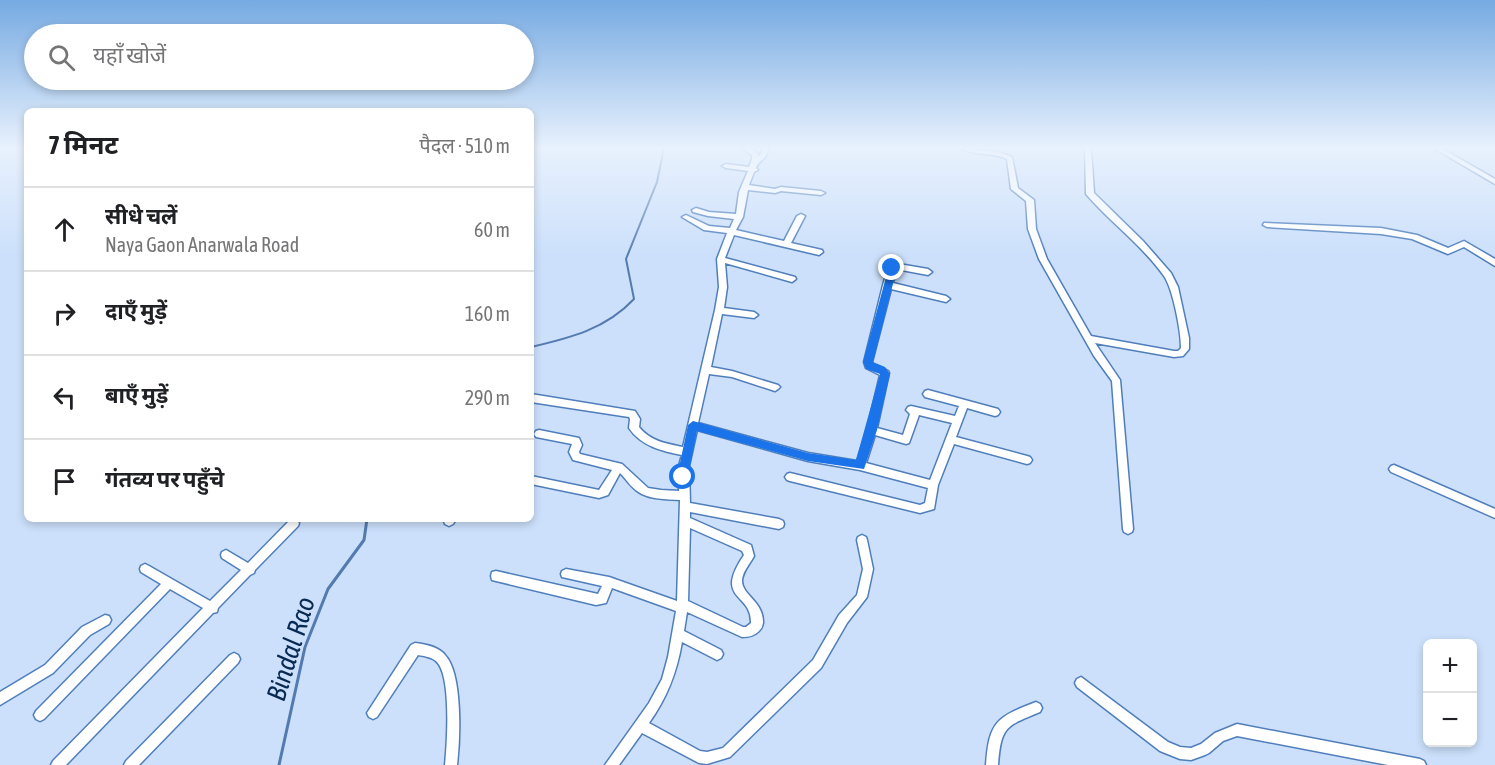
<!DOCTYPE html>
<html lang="hi">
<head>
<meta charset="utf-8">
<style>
  :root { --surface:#fff; --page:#f6f6f6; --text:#202124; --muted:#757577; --line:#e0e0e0 }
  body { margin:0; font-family:"Asap Condensed","Noto Sans Devanagari",sans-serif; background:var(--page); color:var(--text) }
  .controls { position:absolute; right:18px; bottom:18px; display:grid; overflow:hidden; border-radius:9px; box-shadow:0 3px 9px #0003 }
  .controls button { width:54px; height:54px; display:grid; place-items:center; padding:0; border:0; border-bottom:2px solid var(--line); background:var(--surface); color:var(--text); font:30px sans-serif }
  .stop { position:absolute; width:18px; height:18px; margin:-14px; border:4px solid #1a73e8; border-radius:50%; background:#fff }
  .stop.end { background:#1a73e8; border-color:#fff; box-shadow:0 2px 6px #0008 }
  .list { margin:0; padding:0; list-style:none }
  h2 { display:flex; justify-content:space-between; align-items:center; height:78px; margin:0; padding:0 24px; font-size:26px }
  h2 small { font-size:20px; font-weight:400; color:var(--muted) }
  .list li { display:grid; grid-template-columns:39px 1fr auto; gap:18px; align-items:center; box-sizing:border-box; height:84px; padding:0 24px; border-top:2px solid var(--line) }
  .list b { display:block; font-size:22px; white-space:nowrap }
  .list p { margin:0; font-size:20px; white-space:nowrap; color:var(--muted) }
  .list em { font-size:20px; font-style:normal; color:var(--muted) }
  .icon { flex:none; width:33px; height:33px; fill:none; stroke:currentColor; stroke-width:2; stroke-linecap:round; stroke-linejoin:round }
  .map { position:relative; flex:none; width:1495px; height:765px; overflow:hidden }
  .search { position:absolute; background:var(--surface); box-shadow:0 3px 9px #0003; left:24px; top:24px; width:510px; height:66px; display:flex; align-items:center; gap:15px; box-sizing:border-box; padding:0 21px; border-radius:33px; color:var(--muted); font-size:22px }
  .panel { position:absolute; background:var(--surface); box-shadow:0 3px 9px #0003; left:24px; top:108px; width:510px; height:414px; border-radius:9px }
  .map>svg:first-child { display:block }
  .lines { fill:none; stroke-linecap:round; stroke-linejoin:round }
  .stream-far1 { stroke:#547baf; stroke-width:2 }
  .stream { stroke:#547baf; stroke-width:3 }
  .minor-casing { stroke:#4f7ebb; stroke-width:3 }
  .minor { fill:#fff; fill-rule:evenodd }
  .route { fill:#1a73e8 }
  .labels { text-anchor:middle; stroke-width:4.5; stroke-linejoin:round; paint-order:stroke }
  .near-water-label { font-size:27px; font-style:italic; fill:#082951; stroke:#cce0fb }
</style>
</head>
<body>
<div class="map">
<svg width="1495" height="765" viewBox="0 0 1495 765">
  <rect width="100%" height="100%" fill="#cce0fb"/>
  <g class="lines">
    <path class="stream-far1" d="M531,347C570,338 606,329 634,299L626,259L657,182L664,148"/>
    <path class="stream" d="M279,765L305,647L328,589L364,540L367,519"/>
    <defs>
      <path id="minor" d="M741,148C748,148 756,149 759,156L761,154L762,148H768C767,161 760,158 756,168L758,170L754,172L749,185L775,189L781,187L821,191L825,193L821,195L781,191L775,193L748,190L743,217L736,230L784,241L797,216L801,214L805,216L791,243L822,250L823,252L819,255L734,235L725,258L795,277L796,279L792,282L725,263L727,287L724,308L754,312L758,315L754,318L722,314L711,367L732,371L778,385L780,387L778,389L775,391L732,377L709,374L698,423L808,453L857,461L867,430L880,375L866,368L864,362L883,285L889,266L893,263L928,269L932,272L928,275L896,269L893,283L946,296L950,299L946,302L891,289L872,362L873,364L888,371L889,373L877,428L903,435L910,414L906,410L908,407L911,406L955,416L959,406L925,397L923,394L925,391L928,390L998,409L1000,412L998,415L995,416L967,408L956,437L1027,456L1030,457L1032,460L1030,463L1027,464L954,444L938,485L934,509L920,513L790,481L787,480L785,477L787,474L790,473L920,505L925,503L928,488L860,470L808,461L697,430L689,466L690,503L779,519L783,521L784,524L783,527L779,529L690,512V518L751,545L754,556C750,564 742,572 742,581C742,595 764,602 763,623C762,627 762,628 759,631C754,636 749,637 742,637L687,612L684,631L721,650L723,654L721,658L717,660L682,642C677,672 667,698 649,723L700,751L707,752L723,748L813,660L839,615L857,595L863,569L857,540L858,537L862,535L866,537L867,540L873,569L867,597L847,623L821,668L730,757L707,764L699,763L642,733L619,765H605L649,703L662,679L668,657L676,611L612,588L606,603L596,605L496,581L492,580L491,576L492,572L496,571L598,594L602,586L562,577L561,574L562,571L566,569L609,577L677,601L680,500C666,499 649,500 637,491C631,487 626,479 620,473L608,495L599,498L531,484V476L599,490L612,470L573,460L569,452L572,444L536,437L534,434L536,431L539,430L579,438L582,445L579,452L580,454L622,464L648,488L661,490L679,491V466L682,455C662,451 641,446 629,428L630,419L629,417L531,402V394L635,411L640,419L639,427C650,441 667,444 683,447L715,310L719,287L717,259L727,233L704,230L682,217L686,215L709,226L730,228L734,219L708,216L693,212L692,210L696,208L709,212L736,214L739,192L748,171L726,168L722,166L726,164L749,167L752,159V155ZM919,415L952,423L930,480L866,463L875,435L906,444L909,443ZM690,528L742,551L744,555C713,601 752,592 751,623L746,627H743L688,601Z
        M961,148L999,152L1012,157L1018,188L1034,200L1036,229L1047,259L1091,336L1174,351H1178L1181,348C1181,331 1173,289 1164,276C1142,245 1110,222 1086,194L1085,148H1091L1094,193L1143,241L1171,273L1178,287L1189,338V349L1183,356L1174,357L1095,343L1120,380L1133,529L1132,532L1128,534L1124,532L1123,529L1112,381L1094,356L1039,259L1028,229L1026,201L1011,189L1007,159C993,152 976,156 962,149Z
        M1434,148H1441L1495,179V184L1435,149Z
        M1264,223L1381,228L1417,235L1448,248L1464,241L1495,259V266L1464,247L1448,254L1412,239L1381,234L1267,227L1263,225Z
        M1394,465L1495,509V518L1391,472L1389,469L1391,466Z
        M295,519L299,523L298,526L255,570L254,573L250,575L218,608L217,612L213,613L66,765H51L53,761L203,608L170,589L44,719L40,721L36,719L34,715L36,711L161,584L141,572L140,569L141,566L145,564L149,566L210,601L241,570L222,558L221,555L222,552L226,550L248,563L290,520Z
        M445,519H456L453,524L449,526L445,524L444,521Z
        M105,615L109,616L111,620L109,624L90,635L53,673L0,705V692L45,665L82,627Z
        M415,643C425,644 439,647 445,655C463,674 460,740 457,765H445C447,744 452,675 436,661C431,657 424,656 418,655L377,717L373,719L369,717L367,713L411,645Z
        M234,653L238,655L240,659L238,663L139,765H124L126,761L230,655Z
        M1081,677L1168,742L1180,747L1191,748L1201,744L1215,733L1237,724L1420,759L1424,761L1426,765H1388L1237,736L1223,741L1209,753L1205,755L1191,760L1180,759L1160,751L1077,687L1075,683L1077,679Z
        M1036,702L1040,704L1042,708L1040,712C1006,726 1001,726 998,765H986C989,721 997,717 1036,702Z"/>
    </defs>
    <use href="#minor" class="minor-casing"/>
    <use href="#minor" class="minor"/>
  </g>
  <linearGradient id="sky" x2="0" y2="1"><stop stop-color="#76aae2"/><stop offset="0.58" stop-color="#e8f1fd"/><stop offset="1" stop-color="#e8f1fd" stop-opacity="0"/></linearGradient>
  <rect width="1495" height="255" fill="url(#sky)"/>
  <path class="route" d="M889,266L897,268L873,362L885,367L890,374L877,430L864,469L808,461L697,431L688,477L687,480H679L677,477L688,425L693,421L808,453L856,460L880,374L866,369L863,362Z"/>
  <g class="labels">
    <g class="near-water-label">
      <text transform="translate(291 649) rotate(-73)" y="9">Bindal Rao</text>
    </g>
  </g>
</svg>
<div class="controls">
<button>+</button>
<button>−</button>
</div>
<div class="stop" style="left:683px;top:477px"></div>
<div class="stop end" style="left:892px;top:268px"></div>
<div class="search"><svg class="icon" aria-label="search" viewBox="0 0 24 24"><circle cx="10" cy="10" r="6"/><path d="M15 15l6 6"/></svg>यहाँ खोजें</div>
<section class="panel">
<h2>7 मिनट<small>पैदल · 510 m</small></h2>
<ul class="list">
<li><svg class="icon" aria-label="ahead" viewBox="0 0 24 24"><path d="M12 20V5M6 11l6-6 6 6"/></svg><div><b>सीधे चलें</b><p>Naya Gaon Anarwala Road</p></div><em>60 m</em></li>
<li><svg class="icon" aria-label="right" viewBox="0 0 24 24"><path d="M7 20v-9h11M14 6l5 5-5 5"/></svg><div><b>दाएँ मुड़ें</b></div><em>160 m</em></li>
<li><svg class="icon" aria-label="left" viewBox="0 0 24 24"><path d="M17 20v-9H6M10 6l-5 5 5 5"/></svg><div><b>बाएँ मुड़ें</b></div><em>290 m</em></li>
<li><svg class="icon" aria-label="arrive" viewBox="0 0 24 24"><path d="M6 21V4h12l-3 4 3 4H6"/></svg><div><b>गंतव्य पर पहुँचे</b></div></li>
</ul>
</section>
</div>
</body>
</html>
